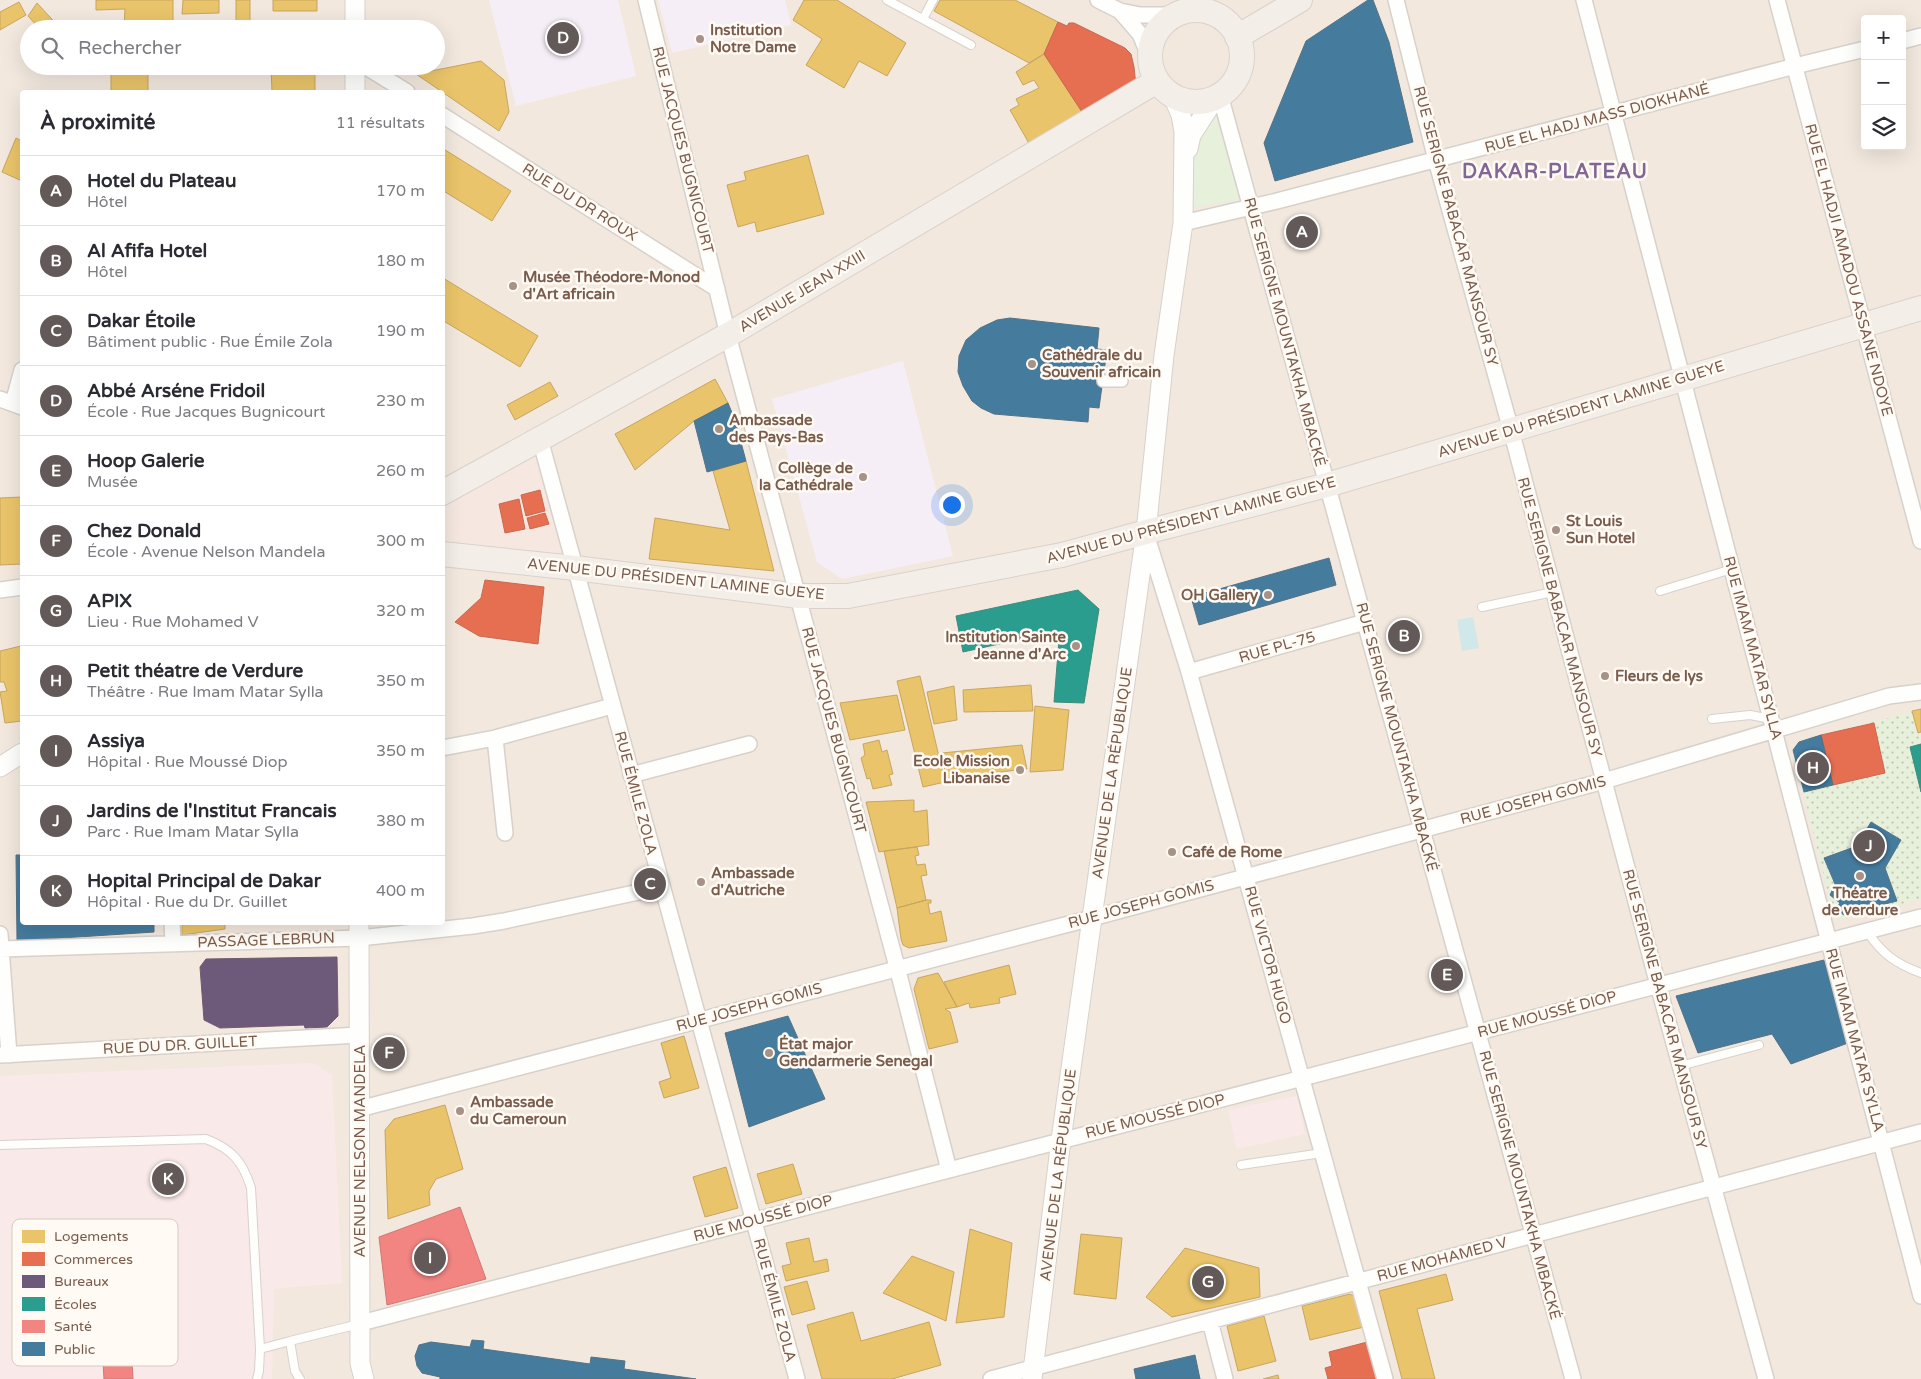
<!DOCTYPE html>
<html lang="fr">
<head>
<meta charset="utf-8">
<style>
  :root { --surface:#fff; --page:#f7f7f7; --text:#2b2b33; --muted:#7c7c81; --line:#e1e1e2; --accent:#625958 }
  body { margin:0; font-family:"Varela Round",sans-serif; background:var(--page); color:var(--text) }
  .controls { position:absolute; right:15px; top:15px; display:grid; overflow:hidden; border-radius:5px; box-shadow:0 5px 20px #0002 }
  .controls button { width:45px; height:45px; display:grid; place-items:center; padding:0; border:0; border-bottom:1px solid var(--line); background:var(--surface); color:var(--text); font:25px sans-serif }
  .you { position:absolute; left:951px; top:504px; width:18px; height:18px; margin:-12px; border:4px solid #fff; border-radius:50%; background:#1a73e8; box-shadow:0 0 0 8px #1a73e833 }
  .badge { display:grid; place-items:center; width:32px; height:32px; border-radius:50%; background:var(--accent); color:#fff; font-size:16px; font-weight:700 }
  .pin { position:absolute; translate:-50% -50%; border:2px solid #fff; box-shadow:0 1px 5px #0006 }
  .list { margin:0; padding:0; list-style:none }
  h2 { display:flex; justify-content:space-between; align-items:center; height:65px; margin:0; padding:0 20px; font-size:21px }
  h2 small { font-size:16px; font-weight:400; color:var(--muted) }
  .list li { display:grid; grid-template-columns:32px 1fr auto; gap:15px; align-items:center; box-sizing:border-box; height:70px; padding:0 20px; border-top:1px solid var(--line) }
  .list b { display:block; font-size:19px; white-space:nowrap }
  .list p { margin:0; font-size:16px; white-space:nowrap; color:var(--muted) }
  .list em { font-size:16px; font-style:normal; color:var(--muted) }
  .icon { flex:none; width:28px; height:28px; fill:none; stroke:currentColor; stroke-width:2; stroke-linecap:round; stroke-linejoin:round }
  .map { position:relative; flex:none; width:1921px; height:1379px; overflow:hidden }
  .search { position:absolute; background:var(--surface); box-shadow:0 5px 20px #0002; left:20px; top:20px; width:425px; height:55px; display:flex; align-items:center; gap:12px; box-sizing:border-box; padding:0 18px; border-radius:28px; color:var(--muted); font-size:19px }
  .panel { position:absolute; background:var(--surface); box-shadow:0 5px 20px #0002; left:20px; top:90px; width:425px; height:835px; border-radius:5px }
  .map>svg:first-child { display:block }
  .residential { fill:#f2e8de; fill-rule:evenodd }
  .commercial { fill:#f6e8e1 }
  .education { fill:#f6eef6 }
  .medical { fill:#fae9e9 }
  .green { fill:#e7f0db }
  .garden { fill:url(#garden-dots) }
  .water { fill:#d0e8ea }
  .homes { fill:#e9c46a; stroke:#c8a561 }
  .shops { fill:#e76f51; stroke:#c66950 }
  .offices { fill:#6d597a; stroke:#715a6c }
  .schools { fill:#2a9d8f; stroke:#428a7b }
  .health { fill:#f28482; stroke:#ce7872 }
  .public { fill:#457b9d; stroke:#557285 }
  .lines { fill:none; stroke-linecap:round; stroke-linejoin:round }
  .service-casing { stroke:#d7d1cb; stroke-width:10 }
  .pedestrian-casing { stroke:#d7d1cb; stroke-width:14 }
  .minor-casing { stroke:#d7d1cb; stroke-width:18 }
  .tertiary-casing { stroke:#d7d1cb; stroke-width:21 }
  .primary-casing { stroke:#dad1cc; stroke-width:26 }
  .service { stroke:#fefefd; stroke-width:8 }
  .pedestrian { stroke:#fefefd; stroke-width:11 }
  .minor { stroke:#fefefd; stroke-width:15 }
  .tertiary { stroke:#fefefd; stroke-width:19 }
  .primary { stroke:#f3eee8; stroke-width:24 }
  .poi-dot { fill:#a69286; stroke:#fffaf3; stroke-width:2 }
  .labels { text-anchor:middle; stroke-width:5; stroke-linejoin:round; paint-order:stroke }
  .poi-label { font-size:15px; font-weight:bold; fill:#7a5c4d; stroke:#fffaf3; text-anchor:start }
  .street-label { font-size:15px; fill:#7a5c4d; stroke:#fffaf3 }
  .district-label { font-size:20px; font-weight:bold; letter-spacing:1px; fill:#846695; stroke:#fffaf3 }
  .key { fill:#fffaf3; stroke:#d7cbc1; stroke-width:1 }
  .key-label { font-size:14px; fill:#7a5c4d }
</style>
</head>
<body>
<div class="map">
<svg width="1921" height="1379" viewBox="0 0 1921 1379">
  <defs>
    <pattern id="garden-dots" width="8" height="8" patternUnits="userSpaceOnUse" patternTransform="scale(1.25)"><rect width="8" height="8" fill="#e7f0db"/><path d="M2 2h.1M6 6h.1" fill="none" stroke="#c0c6b4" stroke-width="1.8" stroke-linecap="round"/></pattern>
  </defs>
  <rect width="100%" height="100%" fill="#f9f5f0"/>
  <path class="residential" d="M0,0H1921V1379H0ZM1865,19H1902V146H1865ZM29,29H436V66H29ZM22,92H442V922H22Z"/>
  <path class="commercial" d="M537,450L566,560L443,545V499Z"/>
  <path class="education" d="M489,0H618L636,76L516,106Z
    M658,0H785L791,25L672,53Z
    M903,361L953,556L842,579L817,562L772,399Z"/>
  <path class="medical" d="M313,1063L332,1075L342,1283L274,1289L272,1379H0V1076Z
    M1297,1096L1305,1134L1237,1149L1228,1110Z"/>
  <path class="green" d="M1217,116L1242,200L1187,208L1195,150L1203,129Z"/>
  <path class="garden" d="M1921,709V899L1841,920L1833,913L1793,750L1799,742Z"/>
  <path class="water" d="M1473,617L1479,648L1462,651L1457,620Z"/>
  <path class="homes" d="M96,0H173V26L228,27V29H93L124,27L125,9L96,10Z
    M183,0H219V13L182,14Z
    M236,0H250V29H236Z
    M273,0H317V11H273Z
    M804,0H837L906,43L887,76L859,61L844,88L806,65L822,39L793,20Z
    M940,0H1015L1058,22L1044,54L1029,63L934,11Z
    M19,2L26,15L0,30V12Z
    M37,3L61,29H40L28,16Z
    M1044,54L1086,118L1031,147L1010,110L1019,105L1016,99L1039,88L1034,80L1023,85L1016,72Z
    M481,61L504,80L509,112L499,131L416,74Z
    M271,66H308V69L315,70V92H272Z
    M111,72H148V92H111Z
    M16,138L22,141V181L2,172Z
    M442,148L511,191L492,221L442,190Z
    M808,155L824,214L757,232L755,222L738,227L727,185L746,180L744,172Z
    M443,278L538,336L520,367L442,320Z
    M715,379L728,403L694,421L635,470L615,434Z
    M550,382L558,396L515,420L507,405Z
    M746,461L774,571L649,559L655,518L730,530L713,471Z
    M22,497V564L0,565V498Z
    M21,646L22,654V721L5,723L0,692L7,691L4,682H0V651Z
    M920,676L945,782L923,787L897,681Z
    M1031,685L1033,711L964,712L963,690Z
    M954,686L957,720L934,724L927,692Z
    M897,695L905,730L850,740L840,703Z
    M1035,706L1069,710L1063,770L1030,772Z
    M1921,709V732L1918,733L1912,711Z
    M879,740L882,752L887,750L893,774L889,775L892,785L873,789L870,778L867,779L861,758L865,755L863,744Z
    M1022,745L1027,769L946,778L942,753Z
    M914,800V812L927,810L929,845L879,852L866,802Z
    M917,847L919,855L915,856L917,865L925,864L927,875L921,876L926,900L897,908L884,851Z
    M926,900H931V903H928L930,914L941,911L947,941L909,948L903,945L901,939L897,908Z
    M182,922H225V929L182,935Z
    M1009,965L1016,994L999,998L1000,1003L970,1008L969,1003L957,1007L944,982Z
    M938,973L957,1007L945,1009L950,1012L958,1042L929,1049L914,989L918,978Z
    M684,1036L699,1088L664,1098L659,1082L671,1078L661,1043Z
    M445,1105L463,1169L436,1179L429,1191L430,1205L388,1219L385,1130L394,1119Z
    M793,1164L802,1194L766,1204L757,1174Z
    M726,1167L738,1208L705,1217L693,1177Z
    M970,1229L1012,1243L1004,1317L956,1323Z
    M1081,1234L1122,1238L1116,1299L1074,1294Z
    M809,1238L814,1262L827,1259L829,1271L786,1281L782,1266L791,1264L786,1243Z
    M1185,1248L1259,1268L1260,1297L1172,1317L1146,1297Z
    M912,1256L954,1272L946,1321L883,1293Z
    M1446,1274L1453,1300L1417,1309L1435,1379H1402L1379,1291Z
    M807,1281L815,1309L792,1315L784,1287Z
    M1350,1294L1357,1298L1364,1327L1310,1340L1302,1306Z
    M853,1312L861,1341L929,1322L941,1365L892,1379H822L807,1325Z
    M1264,1316L1276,1361L1238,1371L1227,1326Z
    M1278,1375L1279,1379H1263Z"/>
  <path class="shops" d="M1058,22L1067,26L1069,23H1074L1125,48L1131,54L1134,67L1136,86L1086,118L1044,54Z
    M540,490L545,511L526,516L521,495Z
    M519,499L525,529L505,533L499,504Z
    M545,513L549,524L530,529L527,518Z
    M485,580L544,587L538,644L479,636L455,622L481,598Z
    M1874,723L1885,773L1833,785L1821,735Z
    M1371,1341L1381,1379H1328L1325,1368L1332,1366L1329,1352Z"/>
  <path class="offices" d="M337,957L338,1016L327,1027L305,1028L304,1025L220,1028L204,1020L200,967L206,959Z"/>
  <path class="schools" d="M1078,590L1099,609L1084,703L1054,702L1059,640L1053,632L963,652L956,616Z
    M1921,744V792L1910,747Z"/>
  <path class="health" d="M460,1207L486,1279L387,1305L379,1237Z
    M129,1314L133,1379H104L103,1362L88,1363L87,1347L103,1346V1349L116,1348L114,1315Z"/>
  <path class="public" d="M1368,0H1373L1389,42L1413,142L1275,181L1264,143L1306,41Z
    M1010,318L1099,328L1097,349L1107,350L1099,408L1089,407L1088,422L994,414L981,408L972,401L963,386L958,372L959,356L966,340L980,328L997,320Z
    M728,403L735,420L746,461L707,472L694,421Z
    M1329,558L1336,585L1199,625L1191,597Z
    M1821,735L1833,785L1804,792L1793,750L1799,742Z
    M1871,822L1901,840L1885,868L1897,901L1857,911L1850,909L1846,916L1835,910L1840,903L1830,895L1835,884L1824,858L1857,846Z
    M16,855H22V922H154V932L17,941Z
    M1824,960L1848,1043L1791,1064L1772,1034L1698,1053L1676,996Z
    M788,1016L825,1099L749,1127L725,1033Z
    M472,1340L484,1341L483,1349L590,1364L591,1357L625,1361L624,1369L696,1379H440V1377L422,1373L417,1366L415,1356L419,1345L431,1342L470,1347Z
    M1195,1355L1200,1379H1136L1134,1369Z"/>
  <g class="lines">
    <defs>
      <path id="service" d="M887,0L971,45
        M923,19L933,0
        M1660,591L1732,569
        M1482,607L1553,592
        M1712,719L1750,715L1771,719
        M1867,931C1881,953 1896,964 1921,973
        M1680,1066L1759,1045
        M0,1145L206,1139C232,1149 243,1162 251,1188L260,1349L259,1371L257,1379
        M1241,1165L1322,1153
        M260,1349L290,1341
        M300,1379L295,1371L290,1341L359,1324"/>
      <path id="pedestrian" d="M1103,381H1122"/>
      <path id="minor" d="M646,0L728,335L897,967L949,1170
        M1098,0L1120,11L1140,15H1176
        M1396,0L1436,160L1511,430L1658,985L1766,1379
        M1584,0L1921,1296
        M1777,0L1921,541
        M1120,11L1140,34L1150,58
        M1902,41L1921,36
        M365,66L407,92
        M1220,95L1573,1379
        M442,115L717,289
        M1183,223L1277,201L1795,66L1865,49
        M0,399L22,407
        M13,403L22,370
        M540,439L797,1379
        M1146,534L1189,672L1385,1379
        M0,590L22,587
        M1189,672L1365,622
        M495,738L505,833
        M442,748L495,738L612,706
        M631,775L749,744
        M172,922L173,943
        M0,934L9,1055
        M1,949L359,938L473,926L504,921L662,887
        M0,1055L359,1035
        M359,1109L1092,918L1604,781L1889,696L1921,692
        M1210,1321L1225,1379
        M361,1323L1921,917
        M991,1379L1921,1132"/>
      <path id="tertiary" d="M355,29V0
        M355,92V66
        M1188,149L1191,135L1215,98
        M0,767L22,753
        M359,922L360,1363L364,1379
        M1032,1379L1061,1140L1146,532L1164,355L1183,223L1184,131L1181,115L1173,96"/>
      <path id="primary" d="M1150 56a46 46 0 1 1 92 0a46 46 0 1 1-92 0Z
        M1237,37L1300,0
        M442,493L728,335L1157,81
        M442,554L575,568L799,596H848L1062,555L1146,532L1327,485L1921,308"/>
    </defs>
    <use href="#service" class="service-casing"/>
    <use href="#pedestrian" class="pedestrian-casing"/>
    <use href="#minor" class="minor-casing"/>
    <use href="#tertiary" class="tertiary-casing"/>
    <use href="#primary" class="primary-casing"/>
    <use href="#service" class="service"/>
    <use href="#pedestrian" class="pedestrian"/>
    <use href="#minor" class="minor"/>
    <use href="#tertiary" class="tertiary"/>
    <use href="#primary" class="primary"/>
  </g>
  <g class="poi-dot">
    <circle cx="700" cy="39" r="5"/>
    <circle cx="513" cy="286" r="5"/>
    <circle cx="1032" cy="364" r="5"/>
    <circle cx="719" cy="429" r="5"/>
    <circle cx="863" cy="477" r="5"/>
    <circle cx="1556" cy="530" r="5"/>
    <circle cx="1268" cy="595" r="5"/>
    <circle cx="1076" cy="646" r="5"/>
    <circle cx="1605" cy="676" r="5"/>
    <circle cx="1020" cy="770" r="5"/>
    <circle cx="1172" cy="852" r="5"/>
    <circle cx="1860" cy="876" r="5"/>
    <circle cx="701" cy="882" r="5"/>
    <circle cx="769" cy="1053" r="5"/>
    <circle cx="460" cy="1111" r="5"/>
  </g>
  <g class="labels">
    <g class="poi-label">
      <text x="710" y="35">Institution<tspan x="710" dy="17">Notre Dame</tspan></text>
      <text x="523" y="282">Musée Théodore-Monod<tspan x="523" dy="17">d'Art africain</tspan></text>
      <text x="1042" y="360">Cathédrale du<tspan x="1042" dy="17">Souvenir africain</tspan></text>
      <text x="729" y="425">Ambassade<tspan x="729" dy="17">des Pays-Bas</tspan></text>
      <text x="853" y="473" text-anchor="end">Collège de<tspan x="853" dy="17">la Cathédrale</tspan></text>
      <text x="1566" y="526">St Louis<tspan x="1566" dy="17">Sun Hotel</tspan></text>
      <text x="1258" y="600" text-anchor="end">OH Gallery</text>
      <text x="1066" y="642" text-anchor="end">Institution Sainte<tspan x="1066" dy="17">Jeanne d'Arc</tspan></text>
      <text x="1615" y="681">Fleurs de lys</text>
      <text x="1010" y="766" text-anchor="end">Ecole Mission<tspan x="1010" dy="17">Libanaise</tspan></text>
      <text x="1182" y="857">Café de Rome</text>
      <text x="711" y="878">Ambassade<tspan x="711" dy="17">d'Autriche</tspan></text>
      <text x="1860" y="898" text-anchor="middle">Théatre<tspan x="1860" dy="17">de verdure</tspan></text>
      <text x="779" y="1049">État major<tspan x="779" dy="17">Gendarmerie Senegal</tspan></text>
      <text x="470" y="1107">Ambassade<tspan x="470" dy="17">du Cameroun</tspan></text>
    </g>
    <g class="street-label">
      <text transform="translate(1597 118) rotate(-15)" y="5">RUE EL HADJ MASS DIOKHANÉ</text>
      <text transform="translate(683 150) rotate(76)" y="5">RUE JACQUES BUGNICOURT</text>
      <text transform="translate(580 202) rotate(32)" y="5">RUE DU DR ROUX</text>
      <text transform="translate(1456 226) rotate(75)" y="5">RUE SERIGNE BABACAR MANSOUR SY</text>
      <text transform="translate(1849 270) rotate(75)" y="5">RUE EL HADJI AMADOU ASSANE NDOYE</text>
      <text transform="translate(802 291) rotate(-31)" y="5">AVENUE JEAN XXIII</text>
      <text transform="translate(1285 332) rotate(75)" y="5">RUE SERIGNE MOUNTAKHA MBACKÉ</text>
      <text transform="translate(1581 409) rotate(-17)" y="5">AVENUE DU PRÉSIDENT LAMINE GUEYE</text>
      <text transform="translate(1191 520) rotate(-15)" y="5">AVENUE DU PRÉSIDENT LAMINE GUEYE</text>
      <text transform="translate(676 579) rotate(6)" y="5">AVENUE DU PRÉSIDENT LAMINE GUEYE</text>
      <text transform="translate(1560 617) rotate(75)" y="5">RUE SERIGNE BABACAR MANSOUR SY</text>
      <text transform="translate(1277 647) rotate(-16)" y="5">RUE PL-75</text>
      <text transform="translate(1753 648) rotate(75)" y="5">RUE IMAM MATAR SYLLA</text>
      <text transform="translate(834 730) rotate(75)" y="5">RUE JACQUES BUGNICOURT</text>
      <text transform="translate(1397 737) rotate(75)" y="5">RUE SERIGNE MOUNTAKHA MBACKÉ</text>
      <text transform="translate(1112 773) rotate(-82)" y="5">AVENUE DE LA RÉPUBLIQUE</text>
      <text transform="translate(636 793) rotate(75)" y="5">RUE ÉMILE ZOLA</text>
      <text transform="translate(1533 800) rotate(-15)" y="5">RUE JOSEPH GOMIS</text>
      <text transform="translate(1141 904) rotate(-15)" y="5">RUE JOSEPH GOMIS</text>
      <text transform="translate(266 940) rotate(-2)" y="5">PASSAGE LEBRUN</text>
      <text transform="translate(1268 955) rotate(75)" y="5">RUE VICTOR HUGO</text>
      <text transform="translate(749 1007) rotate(-15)" y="5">RUE JOSEPH GOMIS</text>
      <text transform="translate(1665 1009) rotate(75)" y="5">RUE SERIGNE BABACAR MANSOUR SY</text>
      <text transform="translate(1547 1014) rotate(-15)" y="5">RUE MOUSSÉ DIOP</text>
      <text transform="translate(1855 1040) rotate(75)" y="5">RUE IMAM MATAR SYLLA</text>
      <text transform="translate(180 1045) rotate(-3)" y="5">RUE DU DR. GUILLET</text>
      <text transform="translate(1155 1116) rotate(-14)" y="5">RUE MOUSSÉ DIOP</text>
      <text transform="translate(360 1151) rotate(-90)" y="5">AVENUE NELSON MANDELA</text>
      <text transform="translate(1058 1175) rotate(-83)" y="5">AVENUE DE LA RÉPUBLIQUE</text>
      <text transform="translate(1520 1185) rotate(75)" y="5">RUE SERIGNE MOUNTAKHA MBACKÉ</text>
      <text transform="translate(763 1218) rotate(-15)" y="5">RUE MOUSSÉ DIOP</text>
      <text transform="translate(1442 1259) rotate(-15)" y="5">RUE MOHAMED V</text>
      <text transform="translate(775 1300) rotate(75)" y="5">RUE ÉMILE ZOLA</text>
    </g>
    <g class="district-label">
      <text x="1555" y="178">DAKAR-PLATEAU</text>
    </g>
  </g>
  <rect x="12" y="1219" width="166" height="147" rx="8" class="key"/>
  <rect x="22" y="1230" width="23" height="13" fill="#e9c46a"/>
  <rect x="22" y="1252" width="23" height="14" fill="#e76f51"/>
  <rect x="22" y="1275" width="23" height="13" fill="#6d597a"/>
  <rect x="22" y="1297" width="23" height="14" fill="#2a9d8f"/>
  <rect x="22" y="1320" width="23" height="13" fill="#f28482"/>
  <rect x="22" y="1342" width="23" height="14" fill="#457b9d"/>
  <g class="key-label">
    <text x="54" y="1241">Logements</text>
    <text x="54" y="1264">Commerces</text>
    <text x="54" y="1286">Bureaux</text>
    <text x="54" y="1309">Écoles</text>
    <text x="54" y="1331">Santé</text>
    <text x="54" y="1354">Public</text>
  </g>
</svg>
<div class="controls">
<button>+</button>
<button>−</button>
<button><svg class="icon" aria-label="layers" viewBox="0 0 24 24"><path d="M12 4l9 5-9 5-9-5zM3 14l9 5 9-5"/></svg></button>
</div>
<div class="you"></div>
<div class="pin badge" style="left:1302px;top:232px">A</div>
<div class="pin badge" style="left:1404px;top:636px">B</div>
<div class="pin badge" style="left:650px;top:884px">C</div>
<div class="pin badge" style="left:563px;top:38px">D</div>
<div class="pin badge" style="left:1447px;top:975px">E</div>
<div class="pin badge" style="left:389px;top:1053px">F</div>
<div class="pin badge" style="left:1208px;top:1282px">G</div>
<div class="pin badge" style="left:1813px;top:768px">H</div>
<div class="pin badge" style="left:430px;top:1258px">I</div>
<div class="pin badge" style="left:1869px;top:846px">J</div>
<div class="pin badge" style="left:168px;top:1179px">K</div>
<div class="search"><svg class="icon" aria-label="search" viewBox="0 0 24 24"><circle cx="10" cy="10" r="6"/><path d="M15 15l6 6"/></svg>Rechercher</div>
<section class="panel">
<h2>À proximité<small>11 résultats</small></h2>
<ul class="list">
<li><span class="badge">A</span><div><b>Hotel du Plateau</b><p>Hôtel</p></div><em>170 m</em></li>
<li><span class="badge">B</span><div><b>Al Afifa Hotel</b><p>Hôtel</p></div><em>180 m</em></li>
<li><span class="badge">C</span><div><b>Dakar Étoile</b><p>Bâtiment public · Rue Émile Zola</p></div><em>190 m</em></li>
<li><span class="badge">D</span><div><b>Abbé Arséne Fridoil</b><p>École · Rue Jacques Bugnicourt</p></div><em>230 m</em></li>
<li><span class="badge">E</span><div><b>Hoop Galerie</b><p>Musée</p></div><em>260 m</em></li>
<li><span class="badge">F</span><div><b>Chez Donald</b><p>École · Avenue Nelson Mandela</p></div><em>300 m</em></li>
<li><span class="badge">G</span><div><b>APIX</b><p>Lieu · Rue Mohamed V</p></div><em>320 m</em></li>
<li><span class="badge">H</span><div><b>Petit théatre de Verdure</b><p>Théâtre · Rue Imam Matar Sylla</p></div><em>350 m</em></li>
<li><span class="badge">I</span><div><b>Assiya</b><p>Hôpital · Rue Moussé Diop</p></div><em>350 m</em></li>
<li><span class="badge">J</span><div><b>Jardins de l'Institut Francais</b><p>Parc · Rue Imam Matar Sylla</p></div><em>380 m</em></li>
<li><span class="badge">K</span><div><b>Hopital Principal de Dakar</b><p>Hôpital · Rue du Dr. Guillet</p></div><em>400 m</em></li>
</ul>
</section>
</div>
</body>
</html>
